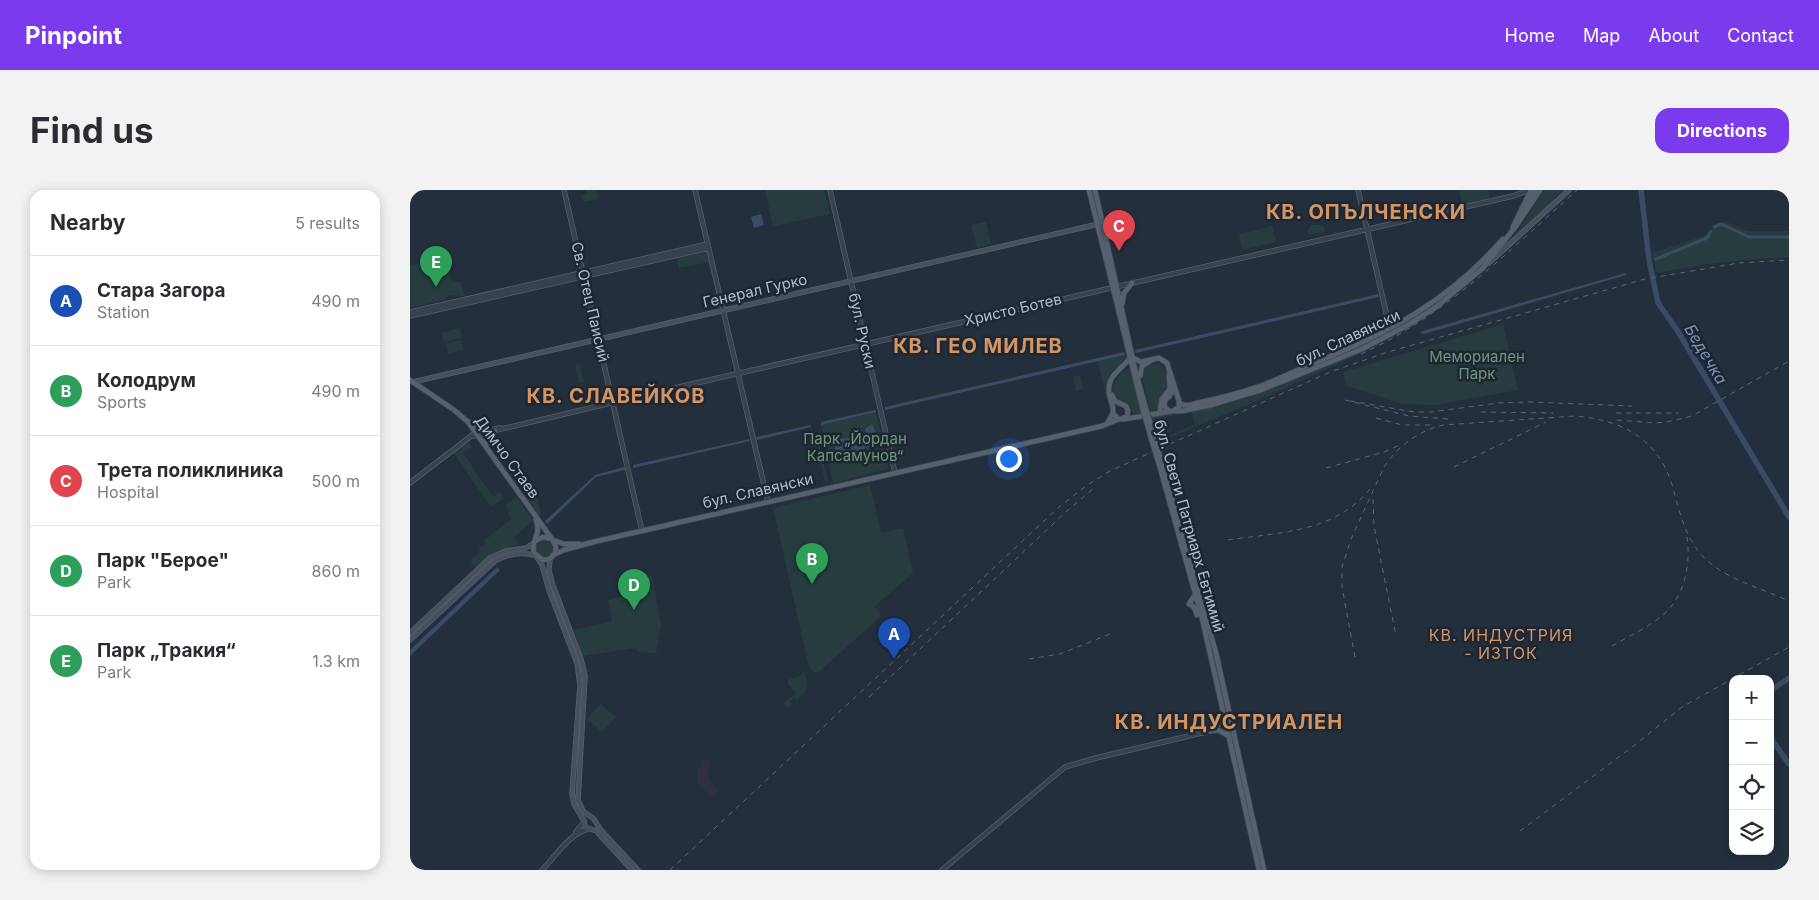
<!DOCTYPE html>
<html lang="en">
<head>
<meta charset="utf-8">
<style>
  :root { --surface:#fff; --page:#f2f2f3; --text:#2b2b33; --muted:#7c7c81; --line:#e1e1e2; --accent:#7c3aed }
  body { margin:0; font-family:Inter,sans-serif; background:var(--page); color:var(--text) }
  .controls { position:absolute; right:15px; bottom:15px; display:grid; overflow:hidden; border-radius:10px; box-shadow:0 2px 12px #0003 }
  .controls button { width:45px; height:45px; display:grid; place-items:center; padding:0; border:0; border-bottom:1px solid var(--line); background:var(--surface); color:var(--text); font:25px sans-serif }
  .you { position:absolute; left:598px; top:268px; width:18px; height:18px; margin:-12px; border:4px solid #fff; border-radius:50%; background:#1a73e8; box-shadow:0 0 0 8px #1a73e833 }
  .badge { display:grid; place-items:center; width:32px; height:32px; border-radius:50%; background:var(--accent); color:#fff; font-size:16px; font-weight:700 }
  .pin { position:absolute; translate:-50% -41px; filter:drop-shadow(0 1px 2px #0008) }
  .pin::after { content:''; position:absolute; top:26px; width:18px; height:15px; background:inherit; clip-path:polygon(0 0,100% 0,50% 100%) }
  .list { margin:0; padding:0; list-style:none }
  h2 { display:flex; justify-content:space-between; align-items:center; height:65px; margin:0; padding:0 20px; font-size:21px }
  h2 small { font-size:16px; font-weight:400; color:var(--muted) }
  .list li { display:grid; grid-template-columns:32px 1fr auto; gap:15px; align-items:center; box-sizing:border-box; height:90px; padding:0 20px; border-top:1px solid var(--line) }
  .list b { display:block; font-size:19px; white-space:nowrap }
  .list p { margin:0; font-size:16px; white-space:nowrap; color:var(--muted) }
  .list em { font-size:16px; font-style:normal; color:var(--muted) }
  .icon { flex:none; width:28px; height:28px; fill:none; stroke:currentColor; stroke-width:2; stroke-linecap:round; stroke-linejoin:round }
  .map { position:relative; flex:none; width:1379px; height:680px; overflow:hidden; border-radius:15px }
  header { display:flex; align-items:center; gap:30px; box-sizing:border-box; height:70px; padding:0 25px; background:var(--accent); color:#fff }
  header strong { font-size:24px }
  nav { display:flex; gap:28px; margin-inline-start:auto; font-size:18px }
  .intro { display:flex; align-items:center; justify-content:space-between; box-sizing:border-box; height:120px; padding:0 30px }
  h1 { margin:0; font-size:35px }
  .button { padding:12px 22px; border-radius:15px; background:var(--accent); color:#fff; font-size:18px; font-weight:700 }
  main { display:flex; gap:30px; padding:0 30px }
  aside { flex:1; background:var(--surface); border-radius:15px; box-shadow:0 2px 12px #0003 }
  .map>svg:first-child { display:block }
  .medical { fill:#32303f }
  .green { fill:#263c3f; fill-rule:evenodd }
  .water { fill:#394c67 }
  .lines { fill:none; stroke-linecap:round; stroke-linejoin:round }
  .canal { stroke:#394c67; stroke-width:3 }
  .river { stroke:#394c67; stroke-width:5.5 }
  .tertiary-casing { stroke:#565f6c; stroke-width:5.5 }
  .secondary-casing { stroke:#565f6c; stroke-width:5.5 }
  .primary-casing { stroke:#414a57; stroke-width:6 }
  .tertiary { stroke:#38414e; stroke-width:4 }
  .secondary { stroke:#465061; stroke-width:4 }
  .primary { stroke:#56606e; stroke-width:4.5 }
  .rail { stroke:#5a6575; stroke-width:1; stroke-dasharray:5 5; stroke-linecap:butt }
  .primary-bridge-casing { stroke:#414a57; stroke-width:6; stroke-linecap:butt }
  .primary-bridge { stroke:#56606e; stroke-width:4.5 }
  .labels { text-anchor:middle; stroke-width:5; stroke-linejoin:round; paint-order:stroke }
  .street-label { font-size:15px; fill:#b4bcc9; stroke:#1d2633 }
  .park-label { font-size:15px; fill:#6b9a76; stroke:#1d2633 }
  .water-label { font-size:16px; font-style:italic; fill:#7c92b1; stroke:#1d2633 }
  .neighbourhood-label { font-size:16px; letter-spacing:1px; fill:#d59563; stroke:#1d2633 }
  .district-label { font-size:20px; font-weight:bold; letter-spacing:1px; fill:#d59563; stroke:#1d2633 }
</style>
</head>
<body>
<header>
<strong>Pinpoint</strong>
<nav><a>Home</a><a>Map</a><a>About</a><a>Contact</a></nav>
</header>
<div class="intro"><h1>Find us</h1><a class="button">Directions</a></div>
<main>
<aside>
<h2>Nearby<small>5 results</small></h2>
<ul class="list">
<li><span class="badge" style="background:#1a4fb4">A</span><div><b>Стара Загора</b><p>Station</p></div><em>490 m</em></li>
<li><span class="badge" style="background:#2e9e5b">B</span><div><b>Колодрум</b><p>Sports</p></div><em>490 m</em></li>
<li><span class="badge" style="background:#e0444e">C</span><div><b>Трета поликлиника</b><p>Hospital</p></div><em>500 m</em></li>
<li><span class="badge" style="background:#2e9e5b">D</span><div><b>Парк &quot;Берое&quot;</b><p>Park</p></div><em>860 m</em></li>
<li><span class="badge" style="background:#2e9e5b">E</span><div><b>Парк „Тракия“</b><p>Park</p></div><em>1.3 km</em></li>
</ul>
</aside>
<div class="map">
<svg width="1379" height="680" viewBox="0 0 1379 680">
  <rect width="100%" height="100%" fill="#242f3e"/>
  <path class="medical" d="M291,570L299,571L298,588L309,601L302,607L287,592L288,577H291Z"/>
  <path class="green" d="M176,0H186L188,9L174,12L171,6L177,4Z
    M355,0H414L420,24L363,36Z
    M1049,0H1078L1080,10L1053,16Z
    M1133,0H1157L1150,2L1131,24L1097,55L1114,32Z
    M1161,0H1165L1053,100L1002,136L969,155L856,207L749,252L742,227L772,223L839,207L912,176L928,172L982,146L1001,136L1044,105ZM782,222L785,234L753,248L751,241H749L746,229Z
    M1314,31L1338,41H1379V67C1334,69 1291,74 1247,83L1242,63L1294,46Z
    M576,32L581,54L567,58L561,35Z
    M901,35H913L915,40L914,42L899,45L897,41Z
    M862,36L866,52L832,60L829,44Z
    M297,62L299,72L269,78L267,68Z
    M22,71L24,77L38,73L42,92H50L55,106C47,107 40,102 34,110L0,118V75Z
    M1093,134L1108,200L1026,215L993,214L937,196L933,182Z
    M50,138L52,148L34,152L31,143Z
    M51,150L53,160L38,164L36,153Z
    M715,165V170L700,184L696,194V205L688,171Z
    M748,173L754,178L758,199L747,220L740,222L732,186L735,177L739,174Z
    M170,174L174,192L169,193L165,175Z
    M715,180H718L720,182L732,224L723,223L719,215C715,213 711,213 708,211C696,203 707,185 715,180Z
    M670,185L673,200L666,201L663,187Z
    M466,222L478,276V279L423,293L411,235Z
    M57,250L62,257L53,263L63,277L62,278L84,307L90,302L94,308L81,317L42,261Z
    M407,257H410L418,291L415,292Z
    M460,295L471,343L493,338L503,383L465,416L471,426L410,481L405,483L399,477L363,318Z
    M126,302L131,324L128,327L112,305Z
    M107,307L123,331L104,347L109,355L82,364L66,378L61,373L62,368L71,362L68,359L76,354L74,351L101,329L98,324L100,322L95,315Z
    M135,350L141,353L143,360L140,365L133,367L127,363L126,357L129,352Z
    M236,384L242,386L251,435L246,463L228,462L225,458L173,466L164,440L202,431L198,410L212,406Z
    M394,481C398,498 401,497 387,510L384,508L380,512L382,514L378,518L374,513L386,503L378,494V490L390,486Z
    M190,514L206,527L192,542L177,529Z"/>
  <path class="water" d="M351,24L354,35L344,38L341,27Z
    M1216,83V85L1014,144L1009,142Z
    M968,104L969,107L912,120V117Z
    M904,119V122L726,163L725,160Z
    M714,162L715,165L475,220V217Z
    M465,220L466,222L411,235V232Z
    M462,234L467,246L462,256L444,262L434,269L428,268L424,254L425,247L433,249L457,244L455,239Z
    M401,235V237L347,250L346,247Z
    M340,249V251L223,278V275Z
    M214,277L215,280L186,287L137,334L135,331L185,285Z
    M87,377L90,380L0,466V460Z"/>
  <g class="lines">
    <path class="canal" d="M1304,37L1311,34L1339,47H1379
      M1246,69L1297,48L1301,41
      M901,121L915,118"/>
    <path class="river" d="M1231,0L1239,70L1248,113L1267,140L1379,327
      M1360,501L1379,488
      M1360,547L1379,574"/>
    <defs>
      <path id="tertiary" d="M154,0L232,341
        M285,0L358,312
        M420,0L485,283
        M948,0L981,144
        M0,122L298,54
        M0,126L299,58
        M62,246L260,199L1103,6L1120,0
        M0,293L65,243L90,238
        M166,642L174,632
        M132,680C145,667 160,643 178,639
        M532,680L655,577L686,568L800,541C809,537 812,528 821,526"/>
      <path id="secondary" d="M1079,73L1159,0
        M3,192L693,33
        M127,367L132,375L139,400L167,473L170,495L162,603L164,614L174,631L175,637L186,641L222,680
        M140,368L139,380L142,393L171,469L175,486L168,610L173,621L184,629L190,639L228,680
        M0,443L80,368L96,361L116,358L124,353
        M0,450L85,371C98,364 112,361 126,366"/>
      <path id="primary" d="M679,0L733,220
        M685,0L725,179L736,219
        M1116,16L1126,0
        M1103,37L1121,0
        M712,114L714,103L722,93
        M730,186L732,176L740,171
        M0,190L44,220L58,232L142,349
        M702,205L705,211L711,214
        M759,207C752,211 753,218 760,221
        M757,208L762,202V197
        M769,213L774,215H780C804,209 829,204 853,195C869,189 885,181 902,174C977,144 1039,111 1093,49
        M711,214L716,216L718,221L717,226L712,229
        M750,220L752,209L760,199L759,185
        M764,221H772L801,215L851,200L952,159L998,135L1026,117L1073,78L1106,36L1130,0
        M703,223L708,229H715L763,221L769,217V211L757,173L749,168L731,172L723,168
        M59,232L67,236L79,239
        M740,232L744,247
        M737,233L741,248
        M697,234L703,223C704,216 700,210 699,203C697,185 711,180 720,168
        M76,256V249L85,241
        M752,273L806,463L854,680
        M749,274L792,428L849,680
        M143,350L154,354H169
        M125,351L133,347L142,349L146,357C146,365 141,370 133,370L124,363C120,351 132,345 126,330
        M143,365L154,360L183,352L692,236L709,229
        M785,405L779,414L784,417L787,425
        M794,417V412L799,409
        M800,541L808,540L819,546"/>
    </defs>
    <use href="#tertiary" class="tertiary-casing"/>
    <use href="#secondary" class="secondary-casing"/>
    <use href="#primary" class="primary-casing"/>
    <use href="#tertiary" class="tertiary"/>
    <use href="#secondary" class="secondary"/>
    <use href="#primary" class="primary"/>
    <path class="rail" d="M951,164C1035,126 1099,61 1167,0
      M1071,222L1143,223
      M1206,223H1268
      M966,228L992,235H1022
      M1038,229L999,226L935,210L1004,222H1021L1088,213L1119,212L1222,216
      M1207,230L1245,233L1257,232L1282,226L1379,171
      M1044,277L1136,232
      M916,278L974,262L990,255
      M963,309L964,336L986,446
      M818,350C870,342 924,343 960,299
      M1202,456C1219,446 1240,437 1255,423C1275,405 1281,373 1277,347
      M945,467L932,397V377L941,349L974,277C988,256 1008,241 1033,235L1165,226C1213,230 1249,249 1263,298C1269,320 1274,343 1289,362C1310,388 1349,397 1379,411
      M619,469L650,464L700,444
      M459,507L657,321L684,298
      M1110,641L1226,554L1272,517L1379,457
      M260,680L649,317L676,296L700,281L920,182L978,162L1235,89L1329,73L1379,70"/>
    <defs>
      <path id="primary-bridge" d="M736,219L740,232
        M733,220L737,233
        M741,248L749,274
        M746,253L752,273"/>
    </defs>
    <use href="#primary-bridge" class="primary-bridge-casing"/>
    <use href="#primary-bridge" class="primary-bridge"/>
  </g>
  <g class="labels">
    <g class="street-label">
      <text transform="translate(345 101) rotate(-13)" y="5">Генерал Гурко</text>
      <text transform="translate(180 112) rotate(77)" y="5">Св. Отец Паисий</text>
      <text transform="translate(603 120) rotate(-13)" y="5">Христо Ботев</text>
      <text transform="translate(452 141) rotate(77)" y="5">бул. Руски</text>
      <text transform="translate(938 148) rotate(-25)" y="5">бул. Славянски</text>
      <text transform="translate(97 267) rotate(54)" y="5">Димчо Стаев</text>
      <text transform="translate(348 301) rotate(-13)" y="5">бул. Славянски</text>
      <text transform="translate(779 336) rotate(74)" y="5">бул. Свети Патриарх Евтимий</text>
    </g>
    <g class="park-label">
      <text x="1067" y="172">Мемориален<tspan x="1067" dy="17">Парк</tspan></text>
      <text x="445" y="254">Парк „Йордан<tspan x="445" dy="17">Капсамунов“</tspan></text>
    </g>
    <g class="water-label">
      <text transform="translate(1296 164) rotate(59)" y="6">Бедечка</text>
    </g>
    <g class="neighbourhood-label">
      <text x="1091" y="451">КВ. ИНДУСТРИЯ<tspan x="1091" dy="18">- ИЗТОК</tspan></text>
    </g>
    <g class="district-label">
      <text x="956" y="29">КВ. ОПЪЛЧЕНСКИ</text>
      <text x="568" y="163">КВ. ГЕО МИЛЕВ</text>
      <text x="206" y="213">КВ. СЛАВЕЙКОВ</text>
      <text x="819" y="539">КВ. ИНДУСТРИАЛЕН</text>
    </g>
  </g>
</svg>
<div class="controls">
<button>+</button>
<button>−</button>
<button><svg class="icon" aria-label="locate" viewBox="0 0 24 24"><circle cx="12" cy="12" r="6"/><path d="M12 2v4M12 18v4M2 12h4M18 12h4"/></svg></button>
<button><svg class="icon" aria-label="layers" viewBox="0 0 24 24"><path d="M12 4l9 5-9 5-9-5zM3 14l9 5 9-5"/></svg></button>
</div>
<div class="you"></div>
<div class="pin badge" style="left:484px;top:469px;background:#1a4fb4">A</div>
<div class="pin badge" style="left:402px;top:394px;background:#2e9e5b">B</div>
<div class="pin badge" style="left:709px;top:61px;background:#e0444e">C</div>
<div class="pin badge" style="left:224px;top:420px;background:#2e9e5b">D</div>
<div class="pin badge" style="left:26px;top:97px;background:#2e9e5b">E</div>
</div>
</main>
</body>
</html>
